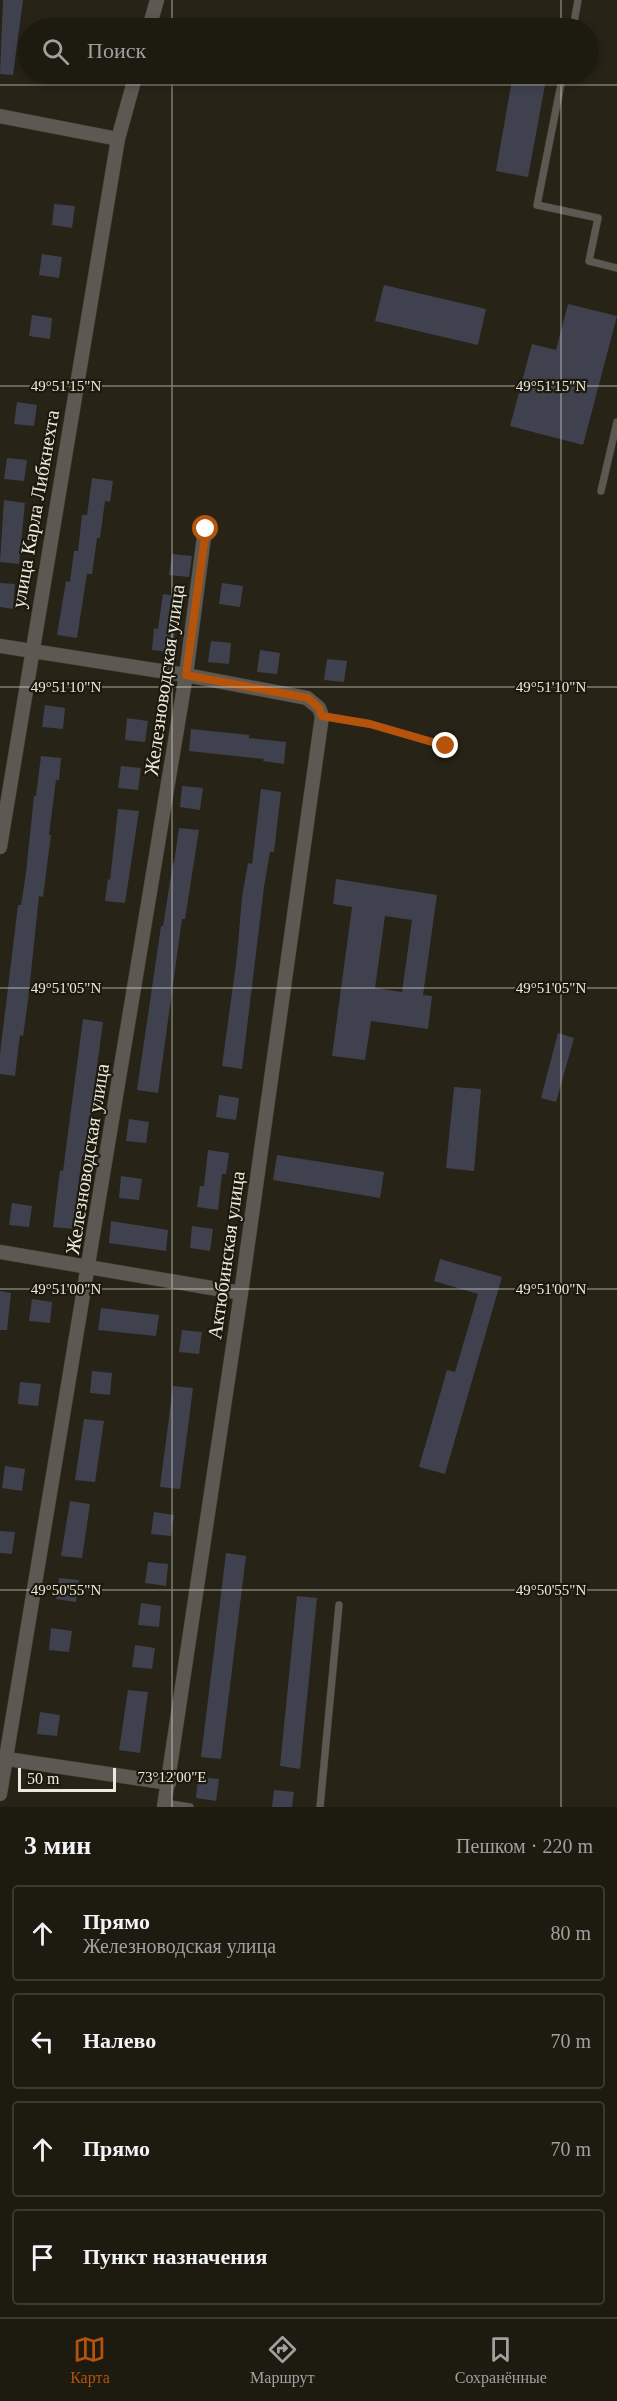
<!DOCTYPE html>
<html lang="ru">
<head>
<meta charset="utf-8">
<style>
  :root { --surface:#1d1a10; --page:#2a271e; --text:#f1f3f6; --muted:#a0a19f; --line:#3b3830; --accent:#b45309 }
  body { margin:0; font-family:Georgia,serif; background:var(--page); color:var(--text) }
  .scale { position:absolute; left:18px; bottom:15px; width:98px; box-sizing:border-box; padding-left:6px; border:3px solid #ece9e1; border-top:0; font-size:16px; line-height:21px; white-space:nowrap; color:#ece9e1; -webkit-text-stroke:4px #1d1a0d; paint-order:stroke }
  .stop { position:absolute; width:18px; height:18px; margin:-14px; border:4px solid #b45309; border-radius:50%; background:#fff }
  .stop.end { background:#b45309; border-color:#fff; box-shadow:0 2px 6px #0008 }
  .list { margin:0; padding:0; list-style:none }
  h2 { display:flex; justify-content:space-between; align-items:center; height:78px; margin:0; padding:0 24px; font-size:26px }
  h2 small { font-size:20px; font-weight:400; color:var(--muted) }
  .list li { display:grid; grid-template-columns:39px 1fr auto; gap:18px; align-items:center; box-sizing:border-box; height:96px; margin:0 12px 12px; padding:0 12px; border:2px solid var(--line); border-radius:6px }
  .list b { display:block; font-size:22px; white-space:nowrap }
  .list p { margin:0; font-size:20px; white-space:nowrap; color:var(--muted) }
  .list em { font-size:20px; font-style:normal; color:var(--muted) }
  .icon { flex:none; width:33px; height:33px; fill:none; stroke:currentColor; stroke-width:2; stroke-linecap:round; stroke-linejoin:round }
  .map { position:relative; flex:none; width:617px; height:1807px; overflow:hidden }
  .search { position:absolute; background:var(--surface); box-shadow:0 3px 9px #0003; left:18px; right:18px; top:18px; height:66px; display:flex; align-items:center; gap:15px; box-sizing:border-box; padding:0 21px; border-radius:33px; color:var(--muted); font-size:22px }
  .sheet { height:510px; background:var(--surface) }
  nav { display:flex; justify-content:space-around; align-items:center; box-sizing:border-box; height:84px; border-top:2px solid var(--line); background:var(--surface); font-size:16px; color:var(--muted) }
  nav a { display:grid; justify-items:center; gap:3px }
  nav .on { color:var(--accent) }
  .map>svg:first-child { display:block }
  .building { fill:#40414f; fill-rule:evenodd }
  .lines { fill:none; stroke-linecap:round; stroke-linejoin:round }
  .service-casing { stroke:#433f32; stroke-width:8 }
  .minor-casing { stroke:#433f32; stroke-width:15 }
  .service { stroke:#5d5852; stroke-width:7 }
  .minor { stroke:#5d5852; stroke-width:14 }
  .route { stroke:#b45309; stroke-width:8 }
  .ticks { fill:none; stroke:#ece9e1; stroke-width:1.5; stroke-opacity:0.45 }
  .labels { text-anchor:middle; stroke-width:4.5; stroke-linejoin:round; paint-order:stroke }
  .street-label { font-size:20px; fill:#ece9e1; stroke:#1d1a0d }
  .ticks-label { font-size:15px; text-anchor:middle; fill:#ece9e1; stroke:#1d1a0d; stroke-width:4.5; stroke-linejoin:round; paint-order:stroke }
</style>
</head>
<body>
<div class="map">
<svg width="617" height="1807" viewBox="0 0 617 1807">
  <rect width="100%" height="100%" fill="#272316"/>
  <path class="building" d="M3,0H23L13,75L0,74Z
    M513,74H547L528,177L496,171Z
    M54,204L75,206L72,228L52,225Z
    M42,254L62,257L59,278L39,275Z
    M384,285L486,309L478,345L375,321Z
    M568,304L617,316L583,445L510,426L532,344L556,350Z
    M32,315L52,318L50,339L29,336Z
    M17,402L37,405L34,426L14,424Z
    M7,458L27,460L24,481L4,479Z
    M92,478L113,481L110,502L105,501L100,538H97L92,574H87L77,638L57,635L66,581L70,582L74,551H78L82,515H87Z
    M4,500L25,503L19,564L0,562Z
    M172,554L192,556L189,577L169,575Z
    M0,583L15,584L13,609L0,607Z
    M222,583L243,586L240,607L219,604Z
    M163,594L183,597L181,618H177L172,652L152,650L154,628L158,629Z
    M211,641L231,643L229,664L208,662Z
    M260,650L280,653L277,674L257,672Z
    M327,659L347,661L344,682L324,680Z
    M45,705L65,708L63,729L42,727Z
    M127,718L148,721L145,742L125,740Z
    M191,729L249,735V738L286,742L284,764L263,761L264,759L189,751Z
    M41,756L61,758L59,780H56L49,835H51L43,897L39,896L28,1001L23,1036L20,1035L15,1076L0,1074V1054L18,905H21L26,873L34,796H36Z
    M121,766L141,768L138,790L118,788Z
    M182,786L203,788L200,810L180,807Z
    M261,789L281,792L274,852H270L264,887L242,1069L222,1066L237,956L242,897L248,863L252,864Z
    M118,809L139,811L125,903L105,901L108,879L110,880Z
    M179,828L199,830L185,919H182L158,1093L137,1090L161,926H163L173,863H174Z
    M336,879L437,895L423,995L432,996L428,1029L371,1021L365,1060L332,1056L352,907L333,904ZM385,916L412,920L402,992L375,988Z
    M83,1019L103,1022L85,1157L82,1156L73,1229L53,1227L60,1170L63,1171Z
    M558,1033L574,1038L556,1102L541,1098Z
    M454,1087L481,1089L474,1171L446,1168Z
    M219,1095L239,1098L236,1120L216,1117Z
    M129,1119L149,1122L146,1143L126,1141Z
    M208,1150L229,1153L226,1174H222L218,1210L197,1207L200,1186H204Z
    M277,1155L384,1172L380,1198L273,1180Z
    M121,1176L142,1179L139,1200L119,1198Z
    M12,1203L32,1206L29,1227L9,1225Z
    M111,1221L168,1230L166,1251L109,1243Z
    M192,1226L213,1229L210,1251L190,1248Z
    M440,1259L502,1277L445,1474L419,1467L447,1370L455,1372L478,1294L434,1281Z
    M0,1291L11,1293L7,1330H0Z
    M32,1299L52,1302L50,1323L29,1321Z
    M101,1308L159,1315L156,1336L98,1330Z
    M182,1330L202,1332L199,1354L179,1352Z
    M92,1371L112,1373L110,1395L90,1393Z
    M20,1382L41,1384L38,1406L18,1404Z
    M173,1386L193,1388L180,1489L160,1487Z
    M84,1419L104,1421L95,1482L75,1480Z
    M5,1466L25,1469L22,1491L2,1488Z
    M70,1501L90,1504L82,1558L61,1556Z
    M154,1512L174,1515L171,1536L151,1534Z
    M0,1531L15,1532L12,1554L0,1553Z
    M226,1553L246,1556L221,1759L201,1757Z
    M148,1562L168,1564L166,1586L145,1583Z
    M59,1578L79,1580L76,1602L56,1599Z
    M297,1596L317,1598L300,1769L280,1766Z
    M141,1603L161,1606L159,1627L138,1625Z
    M51,1628L72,1631L69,1652L49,1650Z
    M135,1645L155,1648L152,1669L132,1667Z
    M128,1690L148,1692L140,1753L119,1750Z
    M40,1712L60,1715L57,1736L37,1734Z
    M198,1777L219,1779L216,1801L196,1798Z
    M274,1790L294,1792L292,1807H272Z"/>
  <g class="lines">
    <defs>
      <path id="service" d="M573,28L578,0
        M563,74L537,205L598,218L589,261L617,268
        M601,491L617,422
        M322,716L370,724L446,746
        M165,1803L190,1807
        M320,1807L339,1605"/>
      <path id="minor" d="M149,28L157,0
        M0,116L118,139
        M0,646L186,675L307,698L319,708L322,716L241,1293L164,1807
        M0,847L118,139L136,74
        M0,1252L241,1293
        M0,1758L169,1783
        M0,1794L186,675L205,529"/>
    </defs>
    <use href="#service" class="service-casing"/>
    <use href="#minor" class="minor-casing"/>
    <use href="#service" class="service"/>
    <use href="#minor" class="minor"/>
  </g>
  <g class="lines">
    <path class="route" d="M206,529L186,675L308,698L319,708L322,716L370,724L446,746"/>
  </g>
  <path class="ticks" d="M172,0V28M561,0V28M172,74V1807M561,74V1807M0,85H617M0,386H617M0,687H617M0,988H617M0,1289H617M0,1590H617"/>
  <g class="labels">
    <g class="street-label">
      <text transform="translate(35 509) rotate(-80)" y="7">улица Карла Либкнехта</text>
      <text transform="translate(164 680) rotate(-82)" y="7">Железноводская улица</text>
      <text transform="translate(87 1159) rotate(-81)" y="7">Железноводская улица</text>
      <text transform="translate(226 1255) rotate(-82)" y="7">Актюбинская улица</text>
    </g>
  </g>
  <g class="ticks-label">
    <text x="66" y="391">49°51'15"N</text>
    <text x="551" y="391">49°51'15"N</text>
    <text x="66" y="692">49°51'10"N</text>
    <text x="551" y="692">49°51'10"N</text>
    <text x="66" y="993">49°51'05"N</text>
    <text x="551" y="993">49°51'05"N</text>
    <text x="66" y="1294">49°51'00"N</text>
    <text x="551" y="1294">49°51'00"N</text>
    <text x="66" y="1595">49°50'55"N</text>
    <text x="551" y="1595">49°50'55"N</text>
    <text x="172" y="1782">73°12'00"E</text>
  </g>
</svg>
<div class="scale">50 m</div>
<div class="stop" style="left:206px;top:529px"></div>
<div class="stop end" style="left:446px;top:746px"></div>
<div class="search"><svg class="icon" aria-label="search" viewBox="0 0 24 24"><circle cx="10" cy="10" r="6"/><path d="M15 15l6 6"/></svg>Поиск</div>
</div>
<section class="sheet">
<h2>3 мин<small>Пешком · 220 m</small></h2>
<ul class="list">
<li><svg class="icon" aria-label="ahead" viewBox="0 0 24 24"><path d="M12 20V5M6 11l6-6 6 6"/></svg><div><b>Прямо</b><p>Железноводская улица</p></div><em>80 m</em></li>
<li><svg class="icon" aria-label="left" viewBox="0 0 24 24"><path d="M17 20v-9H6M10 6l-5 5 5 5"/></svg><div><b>Налево</b></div><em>70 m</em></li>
<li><svg class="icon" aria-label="ahead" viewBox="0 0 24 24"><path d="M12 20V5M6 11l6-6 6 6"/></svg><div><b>Прямо</b></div><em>70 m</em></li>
<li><svg class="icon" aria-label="arrive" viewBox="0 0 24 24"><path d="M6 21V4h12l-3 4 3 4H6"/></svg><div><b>Пункт назначения</b></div></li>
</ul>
</section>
<nav>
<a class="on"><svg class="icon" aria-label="map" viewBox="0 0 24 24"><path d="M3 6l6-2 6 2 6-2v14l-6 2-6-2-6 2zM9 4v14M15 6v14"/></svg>Карта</a>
<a><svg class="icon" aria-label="directions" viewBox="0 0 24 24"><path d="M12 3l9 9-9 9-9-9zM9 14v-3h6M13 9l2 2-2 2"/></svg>Маршрут</a>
<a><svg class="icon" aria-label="saved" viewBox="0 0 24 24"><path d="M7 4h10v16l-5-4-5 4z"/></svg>Сохранённые</a>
</nav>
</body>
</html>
